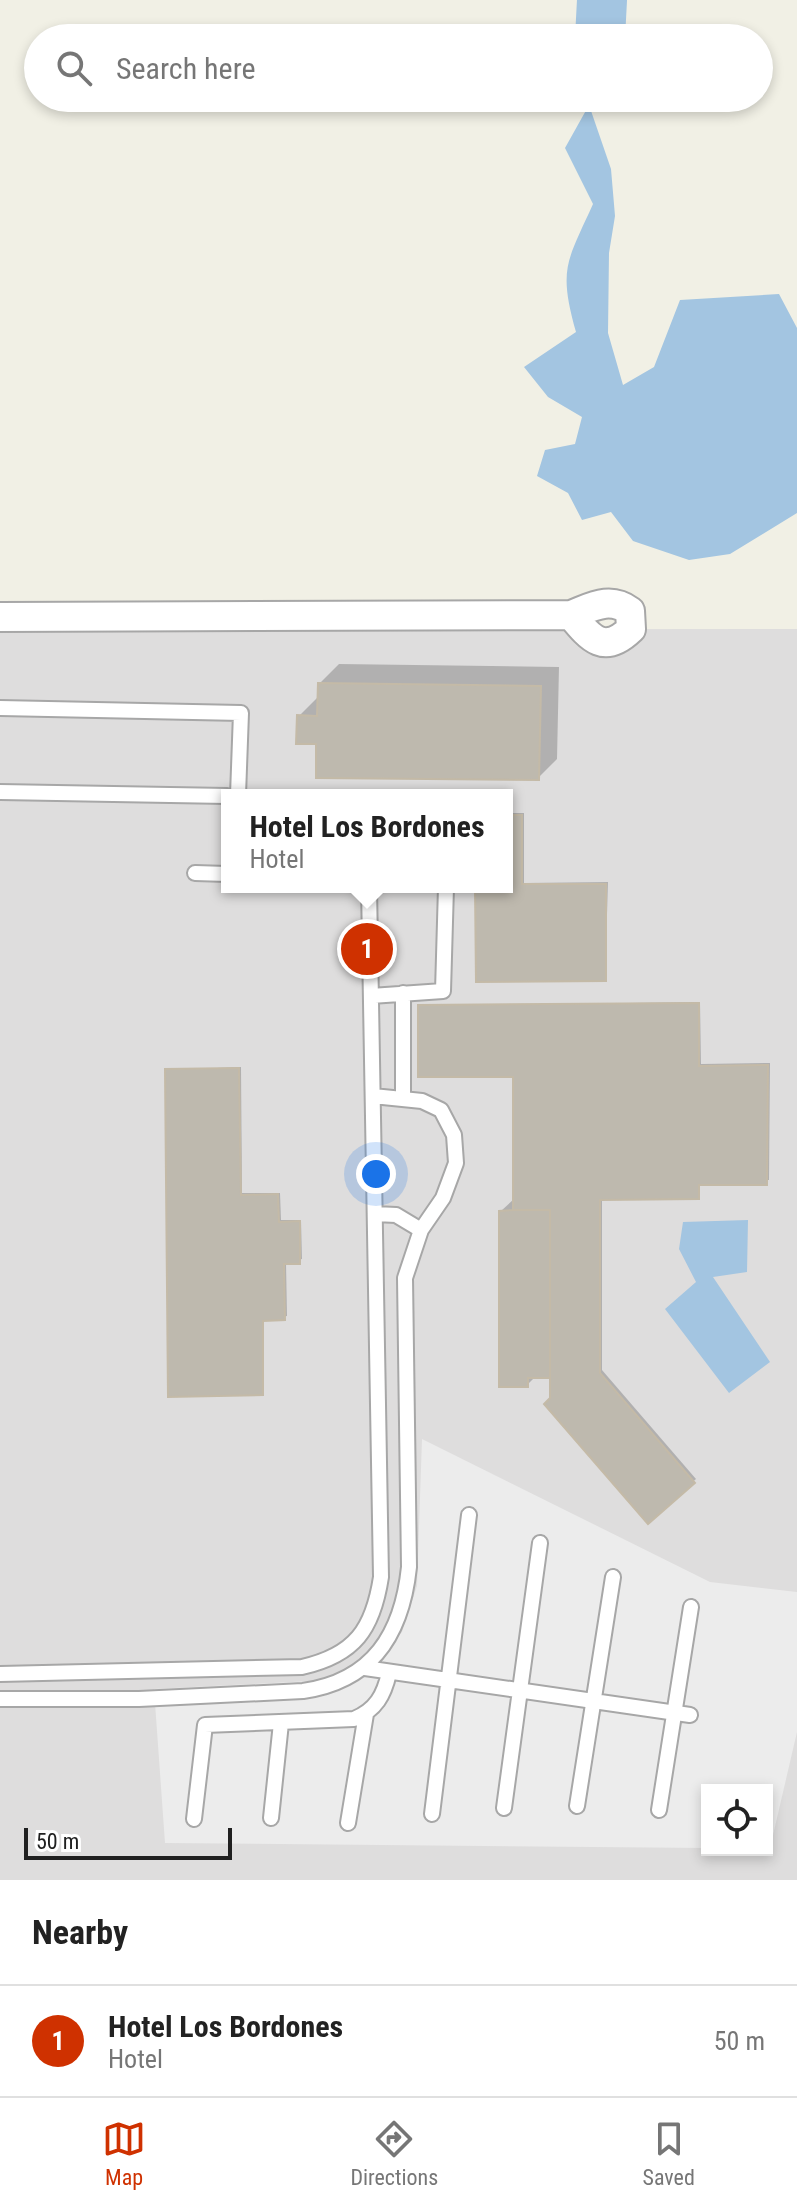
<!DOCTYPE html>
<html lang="en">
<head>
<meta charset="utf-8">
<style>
  :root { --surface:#fff; --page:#f2f2f2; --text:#222; --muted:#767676; --line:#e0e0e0; --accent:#cf3100 }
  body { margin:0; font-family:"Roboto Condensed",sans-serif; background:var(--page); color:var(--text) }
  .controls { position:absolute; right:24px; bottom:24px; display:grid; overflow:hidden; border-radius:0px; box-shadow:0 4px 12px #0003 }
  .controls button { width:72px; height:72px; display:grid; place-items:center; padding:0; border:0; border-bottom:2px solid var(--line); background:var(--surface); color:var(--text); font:40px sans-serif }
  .scale { position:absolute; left:24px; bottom:20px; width:208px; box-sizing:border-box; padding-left:8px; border:4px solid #202020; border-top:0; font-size:22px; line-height:28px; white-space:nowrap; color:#202020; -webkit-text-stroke:6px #fff; paint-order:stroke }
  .you { position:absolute; left:376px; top:1174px; width:28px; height:28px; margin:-20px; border:6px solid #fff; border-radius:50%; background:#1a73e8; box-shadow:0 0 0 12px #1a73e833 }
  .badge { display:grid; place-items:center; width:52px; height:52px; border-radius:50%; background:var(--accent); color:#fff; font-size:26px; font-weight:700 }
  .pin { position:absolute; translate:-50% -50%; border:4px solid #fff; box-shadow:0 2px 8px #0006 }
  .popup { position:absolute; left:221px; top:789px; width:292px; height:104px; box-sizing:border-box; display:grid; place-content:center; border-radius:0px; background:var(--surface); filter:drop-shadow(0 2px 6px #0005); font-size:26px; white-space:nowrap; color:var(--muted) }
  .popup b { font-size:30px; color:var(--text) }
  .popup::after { content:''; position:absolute; left:50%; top:100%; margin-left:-16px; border:16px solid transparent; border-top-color:var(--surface) }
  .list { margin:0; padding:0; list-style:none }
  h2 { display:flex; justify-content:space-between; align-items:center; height:104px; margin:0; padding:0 32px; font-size:34px }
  h2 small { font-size:26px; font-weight:400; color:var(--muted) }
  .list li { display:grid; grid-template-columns:52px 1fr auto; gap:24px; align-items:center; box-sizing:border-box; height:112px; padding:0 32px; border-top:2px solid var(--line) }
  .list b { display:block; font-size:30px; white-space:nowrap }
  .list p { margin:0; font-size:26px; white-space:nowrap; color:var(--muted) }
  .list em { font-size:26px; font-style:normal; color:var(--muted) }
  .icon { flex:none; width:44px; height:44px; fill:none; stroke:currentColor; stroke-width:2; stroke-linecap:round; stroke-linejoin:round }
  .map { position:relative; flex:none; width:797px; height:1880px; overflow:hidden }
  .search { position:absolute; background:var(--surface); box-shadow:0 4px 12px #0003; left:24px; right:24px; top:24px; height:88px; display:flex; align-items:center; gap:20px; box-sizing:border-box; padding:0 28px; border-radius:44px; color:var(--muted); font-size:30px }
  .sheet { height:216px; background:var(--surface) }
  nav { display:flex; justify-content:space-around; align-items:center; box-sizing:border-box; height:112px; border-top:2px solid var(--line); background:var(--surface); font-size:22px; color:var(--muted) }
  nav a { display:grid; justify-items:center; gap:4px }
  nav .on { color:var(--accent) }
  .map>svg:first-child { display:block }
  .residential { fill:#dedddd; fill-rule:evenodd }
  .parking { fill:#ececec }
  .water { fill:#a3c5e1 }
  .shadow { fill:#0003 }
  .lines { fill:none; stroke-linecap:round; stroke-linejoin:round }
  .river { stroke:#a3c5e1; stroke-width:50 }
  .building { fill:#beb9ae; stroke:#c4baa7; stroke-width:2 }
  .service-casing { stroke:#a7a7a7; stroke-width:18 }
  .minor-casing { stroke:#a7a7a7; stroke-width:32 }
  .service { stroke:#fff; stroke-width:14 }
  .minor { stroke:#fff; stroke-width:28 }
</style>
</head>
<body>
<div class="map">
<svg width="797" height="1880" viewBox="0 0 797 1880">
  <rect width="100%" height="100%" fill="#f1f0e5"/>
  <path class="residential" d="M797,629V1880H0V630ZM227,795H507V887H227ZM707,1790H767V1850H707Z"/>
  <path class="parking" d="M422,1439L710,1582L797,1592V1732L770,1848H767V1790H707V1848L165,1843L154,1689L330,1680L370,1670L402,1632L417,1586Z"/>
  <path class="water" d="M589,105L611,169L615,216L609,253L608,333L623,385L654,367L680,300L779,294L797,328V513L730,554L689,560L633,541L611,512L582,520L568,493L537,476L545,450L575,444L582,417L548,397L524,367L576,332C558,268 567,262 593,204L565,148Z
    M748,1220L747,1272L713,1277L770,1362L729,1393L665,1309L696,1282L679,1249L683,1222Z"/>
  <path class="shadow" d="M339,664L559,667L557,759L538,778L318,742L299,716L318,697L320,683Z
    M507,813H524V883L608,882L605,979L477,887H507Z
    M700,1002L701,1064L770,1063L769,1180L700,1183L698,1197L602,1198V1370L696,1479L648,1521L552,1398V1376H536L527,1385L501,1211L515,1198V1075L420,1006Z
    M241,1067L242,1193H280L281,1220H301L302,1259L286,1262L287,1316L264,1319L262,1393L167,1070Z"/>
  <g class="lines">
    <path class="river" d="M600,38L602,0"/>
  </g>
  <path class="building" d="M318,683L541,686L539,780L316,778V744H296L297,715L317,716Z
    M507,815H522V884H606V981L476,982L475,887H507Z
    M699,1003V1066L768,1065L767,1185H699V1199L600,1200V1373L695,1483L648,1524L544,1404L550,1398V1210H513V1077H418V1005Z
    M239,1068L241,1195L278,1194L279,1222L300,1221V1264H284L285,1320L263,1321V1395L168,1397L165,1069Z
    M513,1210H550V1378H528V1387H499V1211Z"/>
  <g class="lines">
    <defs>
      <path id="service" d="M0,708L241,713L238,795
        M0,792L227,796
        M195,873L227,874
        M403,993V1098
        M371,996L443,991L446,887
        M375,1214L396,1215L421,1230
        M365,1668L690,1715
        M0,1674L302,1667C355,1655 373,1629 381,1577L369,887
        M0,1699H139L303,1691C373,1681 402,1634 409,1567L405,1278L421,1230L443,1198L456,1163L454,1135L441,1110L422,1101L373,1096
        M577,1806L613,1577
        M504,1808L540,1543
        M659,1810L691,1607
        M432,1814L469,1515
        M271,1818L281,1723
        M194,1819L205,1725L354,1719C376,1710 384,1695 389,1673
        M348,1823L366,1714"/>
      <path id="minor" d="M0,617L571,615C592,607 610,596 630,611L631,629C604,655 591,639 571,615"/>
    </defs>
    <use href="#service" class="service-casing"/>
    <use href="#minor" class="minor-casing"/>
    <use href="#service" class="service"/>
    <use href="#minor" class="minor"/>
  </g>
</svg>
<div class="controls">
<button><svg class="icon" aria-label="locate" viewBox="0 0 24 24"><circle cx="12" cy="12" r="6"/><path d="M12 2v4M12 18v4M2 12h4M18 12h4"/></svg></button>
</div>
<div class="scale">50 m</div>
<div class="you"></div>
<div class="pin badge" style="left:367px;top:949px">1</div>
<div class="popup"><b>Hotel Los Bordones</b>Hotel</div>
<div class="search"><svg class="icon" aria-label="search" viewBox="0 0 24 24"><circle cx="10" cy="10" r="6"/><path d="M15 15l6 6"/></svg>Search here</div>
</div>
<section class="sheet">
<h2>Nearby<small></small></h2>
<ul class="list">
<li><span class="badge">1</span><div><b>Hotel Los Bordones</b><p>Hotel</p></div><em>50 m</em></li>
</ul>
</section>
<nav>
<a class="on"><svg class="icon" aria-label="map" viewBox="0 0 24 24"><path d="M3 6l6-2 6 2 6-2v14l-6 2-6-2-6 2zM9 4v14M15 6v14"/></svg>Map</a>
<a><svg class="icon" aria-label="directions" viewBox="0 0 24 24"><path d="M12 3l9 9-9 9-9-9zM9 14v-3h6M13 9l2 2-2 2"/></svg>Directions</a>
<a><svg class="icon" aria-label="saved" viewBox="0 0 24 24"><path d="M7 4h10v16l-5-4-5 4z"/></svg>Saved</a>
</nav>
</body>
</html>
